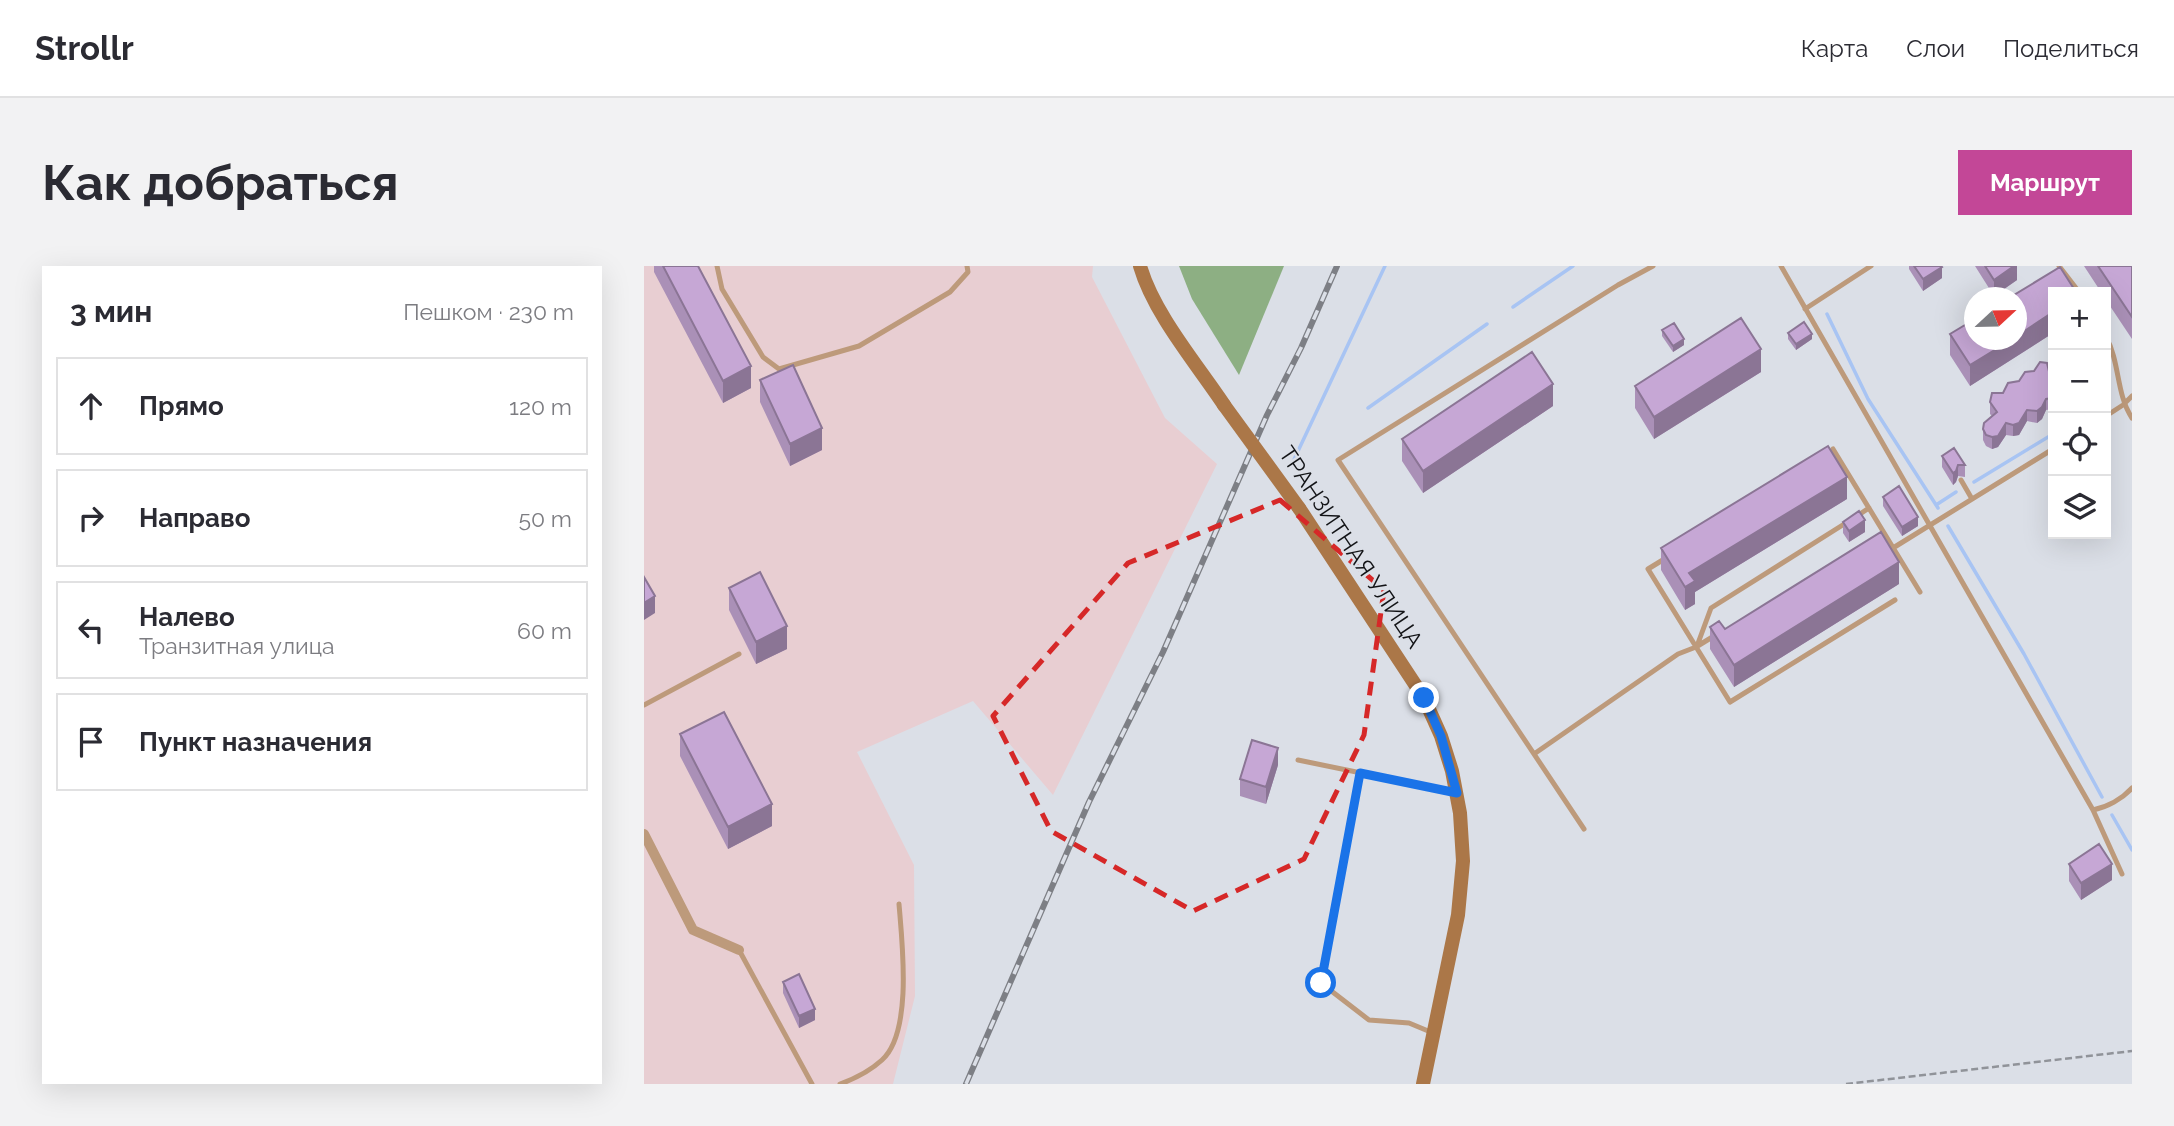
<!DOCTYPE html>
<html lang="ru">
<head>
<meta charset="utf-8">
<style>
  :root { --surface:#fff; --page:#f2f2f3; --text:#2b2b33; --muted:#7c7c81; --line:#e1e1e2; --accent:#c34797 }
  body { margin:0; font-family:Raleway,sans-serif; background:var(--page); color:var(--text) }
  .controls { position:absolute; right:21px; top:21px; display:grid; overflow:hidden; border-radius:0px; box-shadow:0 7px 28px #0002 }
  .controls button { width:63px; height:63px; display:grid; place-items:center; padding:0; border:0; border-bottom:2px solid var(--line); background:var(--surface); color:var(--text); font:35px sans-serif }
  .compass { position:absolute; left:1320px; top:21px; width:63px; height:63px; border-radius:50%; background:var(--surface); box-shadow:0 7px 28px #0002; rotate:68deg }
  .stop { position:absolute; width:21px; height:21px; margin:-16px; border:5px solid #1a73e8; border-radius:50%; background:#fff }
  .stop.end { background:#1a73e8; border-color:#fff; box-shadow:0 2px 7px #0008 }
  .list { margin:0; padding:0; list-style:none }
  h2 { display:flex; justify-content:space-between; align-items:center; height:91px; margin:0; padding:0 28px; font-size:30px }
  h2 small { font-size:23px; font-weight:400; color:var(--muted) }
  .list li { display:grid; grid-template-columns:46px 1fr auto; gap:21px; align-items:center; box-sizing:border-box; height:98px; margin:0 14px 14px; padding:0 14px; border:2px solid var(--line); border-radius:0px }
  .list b { display:block; font-size:26px; white-space:nowrap }
  .list p { margin:0; font-size:23px; white-space:nowrap; color:var(--muted) }
  .list em { font-size:23px; font-style:normal; color:var(--muted) }
  .icon { flex:none; width:38px; height:38px; fill:none; stroke:currentColor; stroke-width:2; stroke-linecap:round; stroke-linejoin:round }
  .map { position:relative; flex:none; width:1488px; height:818px; overflow:hidden; border-radius:0px }
  header { display:flex; align-items:center; gap:42px; box-sizing:border-box; height:98px; padding:0 35px; background:var(--surface); border-bottom:2px solid var(--line) }
  header strong { font-size:33px }
  nav { display:flex; gap:38px; margin-inline-start:auto; font-size:24px }
  .intro { display:flex; align-items:center; justify-content:space-between; box-sizing:border-box; height:168px; padding:0 42px }
  h1 { margin:0; font-size:49px }
  .button { padding:18px 32px; border-radius:0px; background:var(--accent); color:#fff; font-size:24px; font-weight:700 }
  main { display:flex; gap:42px; padding:0 42px }
  aside { flex:1; background:var(--surface); border-radius:0px; box-shadow:0 7px 28px #0002 }
  .map>svg:first-child { display:block }
  .industrial { fill:#e8ced2 }
  .forest { fill:#8daf83 }
  .lines { fill:none; stroke-linecap:round; stroke-linejoin:round }
  .stream { stroke:#a8c4f3; stroke-width:3.5 }
  .path { stroke:#909399; stroke-width:2.5; stroke-dasharray:7 3.5; stroke-linecap:butt }
  .service { stroke:#bd9a7b; stroke-width:5 }
  .minor { stroke:#bd9a7b; stroke-width:10 }
  .secondary { stroke:#ab7748; stroke-width:14 }
  .rail-casing { stroke:#7d7f85; stroke-width:6 }
  .rail { stroke:#dbdfe7; stroke-width:3.5; stroke-dasharray:10; stroke-linecap:butt }
  .secondary-bridge { stroke:#ab7748; stroke-width:14 }
  .wall { fill:#aa90b7 }
  .shaded-wall { fill:#8b7595 }
  .building { fill:#c6a7d5; stroke:#8b7595; stroke-width:2 }
  .route { stroke:#1a73e8; stroke-width:9 }
  .marked { fill:none; stroke:#d62828; stroke-width:5; stroke-dasharray:14 9; stroke-linejoin:round }
  .labels { text-anchor:middle; stroke-width:5; stroke-linejoin:round; paint-order:stroke }
  .street-label { font-size:23px; fill:#121316; stroke:#dbdfe7 }
</style>
</head>
<body>
<header>
<strong>Strollr</strong>
<nav><a>Карта</a><a>Слои</a><a>Поделиться</a></nav>
</header>
<div class="intro"><h1>Как добраться</h1><a class="button">Маршрут</a></div>
<main>
<aside>
<h2>3 мин<small>Пешком · 230 m</small></h2>
<ul class="list">
<li><svg class="icon" aria-label="ahead" viewBox="0 0 24 24"><path d="M12 20V5M6 11l6-6 6 6"/></svg><div><b>Прямо</b></div><em>120 m</em></li>
<li><svg class="icon" aria-label="right" viewBox="0 0 24 24"><path d="M7 20v-9h11M14 6l5 5-5 5"/></svg><div><b>Направо</b></div><em>50 m</em></li>
<li><svg class="icon" aria-label="left" viewBox="0 0 24 24"><path d="M17 20v-9H6M10 6l-5 5 5 5"/></svg><div><b>Налево</b><p>Транзитная улица</p></div><em>60 m</em></li>
<li><svg class="icon" aria-label="arrive" viewBox="0 0 24 24"><path d="M6 21V4h12l-3 4 3 4H6"/></svg><div><b>Пункт назначения</b></div></li>
</ul>
</aside>
<div class="map">
<svg width="1488" height="818" viewBox="0 0 1488 818">
  <rect width="100%" height="100%" fill="#dbdfe7"/>
  <path class="industrial" d="M0,0H449L448,11L521,152L573,198L409,529L329,435L213,486L270,599L271,730L249,818H0Z"/>
  <path class="forest" d="M535,0H640L595,109L548,33Z"/>
  <g class="lines">
    <path class="stream" d="M869,41L929,0
      M1183,48L1224,133L1294,242
      M724,142L843,58
      M647,200L741,0
      M1330,216L1409,168
      M1292,239L1312,226
      M1304,260L1380,388L1458,531
      M1468,549L1488,584"/>
    <path class="path" d="M1202,818L1488,785"/>
    <path class="service" d="M73,0L78,23L119,91L135,103L215,80L306,26L324,6L323,0
      M1137,0L1449,544L1478,608
      M1415,0L1435,26
      M1161,43L1227,0
      M1462,71C1476,96 1472,128 1488,152
      M1462,150L1479,139L1488,130
      M1189,183L1276,326
      M1317,214L1328,233
      M1213,250L1225,242
      M1249,282L1409,183
      M1022,292L1004,303L1086,436L1251,334
      M1053,380L1067,342L1205,255
      M0,439L95,388
      M890,488L1034,388L1052,381L1070,370
      M654,494L810,526
      M716,507L677,717L725,754L765,757L789,767
      M1449,544C1463,541 1478,533 1488,522
      M940,563L694,194L974,19L1009,0
      M95,684L168,818
      M196,818C210,813 227,804 238,794C269,766 258,676 255,638"/>
    <path class="minor" d="M0,568L49,664L95,684"/>
    <path class="secondary" d="M496,0C510,48 552,97 580,139
      M655,242L780,432L797,470L808,505L816,547L819,595L814,649L779,818"/>
    <defs>
      <path id="rail" d="M322,818L445,536L519,386L623,149L657,82L693,0"/>
    </defs>
    <use href="#rail" class="rail-casing"/>
    <use href="#rail" class="rail"/>
    <path class="secondary-bridge" d="M580,139L655,242"/>
  </g>
  <path class="wall" d="M10,0H54L107,122L79,137L10,6Z
    M1265,0H1297L1298,12L1279,25L1265,3Z
    M1331,0H1373V14L1350,30Z
    M1440,0H1488V73L1462,34V26H1457Z
    M1409,26V67L1326,120L1306,89V68Z
    M1018,64L1040,79L1029,86L1018,70Z
    M1144,67L1168,73L1152,84L1144,73Z
    M1117,106L1010,173L991,142V120Z
    M1406,110L1409,112V143L1402,144L1398,153L1393,157L1383,155L1375,169L1369,170L1362,169L1354,181L1348,183L1342,180L1339,174V163L1348,150L1346,148V136L1359,127Z
    M116,114L178,184L146,200L116,136Z
    M909,140L779,227L758,195V173Z
    M1298,190L1321,199V211L1314,210L1312,216L1309,219L1298,201Z
    M1239,231L1274,260L1258,270L1239,240Z
    M1203,233L1051,326V338L1041,344L1017,304V282Z
    M1199,256L1221,266L1205,276L1199,267Z
    M1255,318L1090,421L1066,383V361L1081,363Z
    M85,322L143,383L112,398L85,344Z
    M36,468L128,560L84,583L36,490Z
    M634,499L622,538L596,530V513Z
    M1425,598L1468,614L1437,634L1425,615Z
    M139,716L171,754L155,762L139,727Z"/>
  <path class="shaded-wall" d="M1370,0H1373V14L1350,30V14Z
    M1298,1V12L1279,25V13Z
    M1409,46V67L1326,120V99L1367,74H1373V70Z
    M1168,68V73L1152,84V78Z
    M1040,73V79L1029,86V80Z
    M1117,83V106L1010,173V151Z
    M107,100V122L79,137V115Z
    M909,118V140L779,227V205Z
    M1402,133V144L1398,153L1393,157V145Z
    M1383,144V155L1375,169L1369,170V159Z
    M1362,157V169L1354,181L1348,183V171Z
    M178,162V184L146,200V178Z
    M1314,199V210L1312,216L1309,219V207Z
    M1203,211V233L1051,326V338L1041,344V321L1045,307Z
    M1274,251V260L1258,270V261Z
    M1221,254V266L1205,276V265Z
    M1255,296V318L1090,421V399Z
    M11,330V347L0,354V337Z
    M143,360V383L112,398V376Z
    M634,482V499L622,538V521Z
    M128,538V560L84,583V561Z
    M1468,598V614L1437,634V617Z
    M171,743V754L155,762V750Z"/>
  <path class="building" d="M19,0H54L107,100L79,115Z
    M1270,0H1297L1298,1L1279,13Z
    M1341,0H1370L1350,14Z
    M1454,0H1488V51Z
    M1416,1L1432,26H1409V46L1373,70V32H1365Z
    M1097,52L1117,83L1010,151L991,120Z
    M1331,53V74H1367L1326,99L1306,68Z
    M1160,56L1168,68L1152,78L1144,67Z
    M1030,57L1040,73L1029,80L1018,64Z
    M888,86L909,118L779,205L758,173Z
    M1396,96L1403,97L1406,110L1409,112V132L1402,133L1398,141L1393,145L1383,144L1375,157L1369,159L1362,157L1354,170L1348,171L1342,169L1339,163L1340,157L1353,146L1346,136L1348,127H1359L1364,117L1375,115L1381,106L1390,105Z
    M149,99L178,162L146,178L116,114Z
    M1184,180L1203,211L1045,307L1051,315L1041,321L1017,282Z
    M1310,182L1321,199H1314L1312,205L1309,207L1298,190Z
    M1255,220L1274,251L1258,261L1239,231Z
    M1215,245L1221,254L1205,265L1199,256Z
    M1237,266L1255,296L1090,399L1066,361L1075,355L1081,363Z
    M116,306L143,360L112,376L85,322Z
    M0,311L11,330L0,337Z
    M80,446L128,538L84,561L36,468Z
    M608,474L634,482L622,521L596,513Z
    M1455,578L1468,598L1437,617L1425,598Z
    M155,708L171,743L155,750L139,716Z"/>
  <g class="lines">
    <path class="route" d="M677,717L716,507L813,527L797,470L780,432"/>
  </g>
  <path class="marked" d="M636,234L740,324L720,469L660,593L549,645L407,565L349,450L484,297Z"/>
  <g class="labels">
    <g class="street-label">
      <text transform="translate(707 281) rotate(56)" y="8">ТРАНЗИТНАЯ УЛИЦА</text>
    </g>
  </g>
</svg>
<div class="controls">
<button>+</button>
<button>−</button>
<button><svg class="icon" aria-label="locate" viewBox="0 0 24 24"><circle cx="12" cy="12" r="6"/><path d="M12 2v4M12 18v4M2 12h4M18 12h4"/></svg></button>
<button><svg class="icon" aria-label="layers" viewBox="0 0 24 24"><path d="M12 4l9 5-9 5-9-5zM3 14l9 5 9-5"/></svg></button>
</div>
<svg class="compass" viewBox="-18 -18 36 36"><path d="M0-13l5 13h-10z" fill="#e53935"/><path d="M0 13l5-13h-10z" fill="#7c7c81"/></svg>
<div class="stop" style="left:677px;top:717px"></div>
<div class="stop end" style="left:780px;top:432px"></div>
</div>
</main>
</body>
</html>
